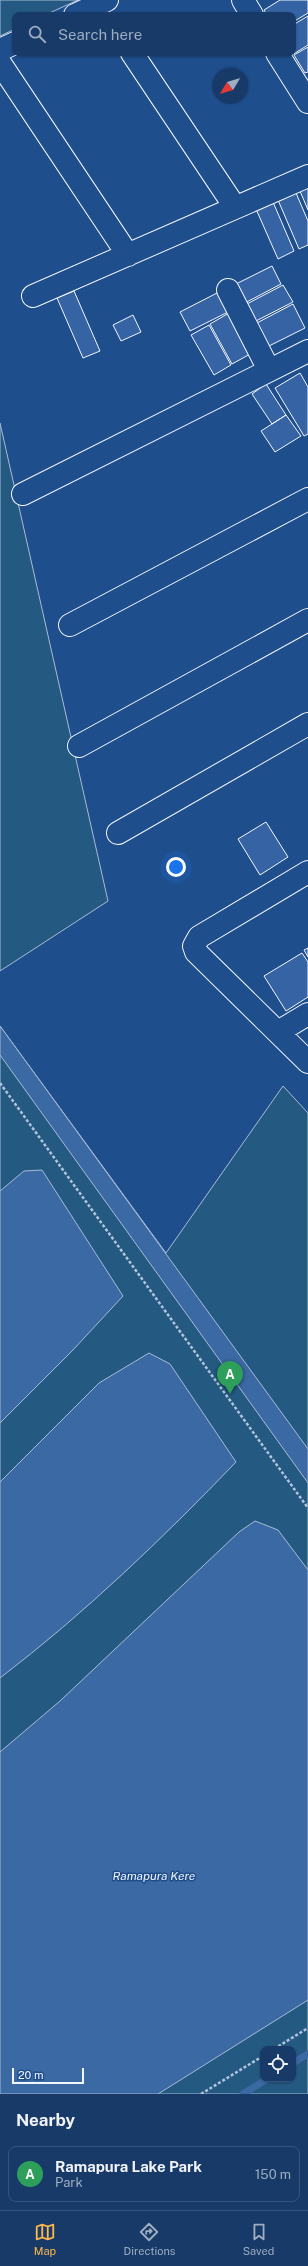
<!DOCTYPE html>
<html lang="en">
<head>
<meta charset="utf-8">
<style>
  :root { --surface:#173a69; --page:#20416f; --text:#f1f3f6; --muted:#9eadc0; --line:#36547d; --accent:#ffb74d }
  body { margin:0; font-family:"Public Sans",sans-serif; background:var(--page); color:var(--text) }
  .controls { position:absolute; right:12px; bottom:12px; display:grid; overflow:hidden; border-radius:8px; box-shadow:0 1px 3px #0004 }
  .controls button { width:36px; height:36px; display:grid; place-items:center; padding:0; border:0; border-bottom:1px solid var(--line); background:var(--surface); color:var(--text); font:20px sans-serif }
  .compass { position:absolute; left:212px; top:68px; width:36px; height:36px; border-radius:50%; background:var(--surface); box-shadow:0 1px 3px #0004; rotate:232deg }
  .scale { position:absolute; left:12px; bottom:10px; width:72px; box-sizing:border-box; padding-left:4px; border:2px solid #f2f6ff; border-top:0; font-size:11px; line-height:14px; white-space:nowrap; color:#f2f6ff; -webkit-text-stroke:3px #1f4e8c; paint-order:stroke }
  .you { position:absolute; left:176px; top:867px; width:14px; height:14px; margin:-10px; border:3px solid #fff; border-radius:50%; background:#1a73e8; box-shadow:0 0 0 6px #1a73e833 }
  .badge { display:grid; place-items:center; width:26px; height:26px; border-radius:50%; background:var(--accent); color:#fff; font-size:13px; font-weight:700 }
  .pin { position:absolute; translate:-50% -33px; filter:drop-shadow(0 1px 2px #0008) }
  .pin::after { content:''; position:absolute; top:21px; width:14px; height:12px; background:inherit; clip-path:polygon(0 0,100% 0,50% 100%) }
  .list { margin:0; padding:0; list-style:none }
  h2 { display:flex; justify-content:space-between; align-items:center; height:52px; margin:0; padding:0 16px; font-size:17px }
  h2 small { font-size:13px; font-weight:400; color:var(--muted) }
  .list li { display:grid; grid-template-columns:26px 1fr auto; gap:12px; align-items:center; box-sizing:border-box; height:56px; margin:0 8px 8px; padding:0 8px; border:1px solid var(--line); border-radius:8px }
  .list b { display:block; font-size:15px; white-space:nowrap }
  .list p { margin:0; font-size:13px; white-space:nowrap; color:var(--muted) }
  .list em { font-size:13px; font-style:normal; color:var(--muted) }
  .icon { flex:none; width:22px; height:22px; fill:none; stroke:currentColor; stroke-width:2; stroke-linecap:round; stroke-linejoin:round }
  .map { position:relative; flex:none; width:308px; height:2094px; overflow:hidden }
  .search { position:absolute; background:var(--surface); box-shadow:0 1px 3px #0004; left:12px; right:12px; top:12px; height:44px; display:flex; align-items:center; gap:10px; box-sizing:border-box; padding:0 14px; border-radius:8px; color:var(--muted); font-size:15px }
  .sheet { height:116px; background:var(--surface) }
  nav { display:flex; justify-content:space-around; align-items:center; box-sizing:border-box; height:56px; border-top:1px solid var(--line); background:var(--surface); font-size:11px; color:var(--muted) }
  nav a { display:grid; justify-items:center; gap:2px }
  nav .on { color:var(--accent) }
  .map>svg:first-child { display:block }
  .green { fill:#245a82; stroke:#a8bbd7; fill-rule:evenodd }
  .water { fill:#3b69a3; stroke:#a8bbd7 }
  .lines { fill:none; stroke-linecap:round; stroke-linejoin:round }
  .stream { stroke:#3b69a3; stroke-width:7 }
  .building { fill:#3563a3; stroke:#f2f6ff }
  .street-casing { stroke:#f2f6ff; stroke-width:24 }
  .path { stroke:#b3c4dc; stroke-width:2.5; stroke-dasharray:3 2; stroke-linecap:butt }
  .street { stroke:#1f4e8c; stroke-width:22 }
  .labels { text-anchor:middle; stroke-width:3; stroke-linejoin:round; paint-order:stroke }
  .water-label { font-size:12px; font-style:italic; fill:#f2f6ff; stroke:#1f4e8c }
</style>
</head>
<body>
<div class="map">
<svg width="308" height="2094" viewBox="0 0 308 2094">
  <rect width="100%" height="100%" fill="#1f4e8c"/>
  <path class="green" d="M0,0H78L45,15H15V29L0,36Z
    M0,423L108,901L0,971Z
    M0,1026L166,1253L283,1086L308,1113V2094H0ZM263,2049H293V2079H263Z"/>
  <path class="water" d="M0,1026L308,1449V1483L0,1055Z
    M42,1170L123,1296L72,1351L0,1423V1191L24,1171Z
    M149,1353L170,1364L236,1462C162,1539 85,1613 0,1678V1482L99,1383Z
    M255,1521L278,1530L308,1570V2000L158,2094H0V1752L60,1701L239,1532Z"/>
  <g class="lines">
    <path class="stream" d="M293,2063L308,2054
      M243,2094L267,2079"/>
  </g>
  <path class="building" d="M280,0H308V13L293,22V15H267L264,10Z
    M308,16V45L292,55L293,25Z
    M308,47V72L305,73L294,55Z
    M308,187V210L300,191Z
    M296,193L308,221V245L299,249L278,200Z
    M273,202L294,251L278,259L256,209Z
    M272,266L281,284L243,304L234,285Z
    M283,285L293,302L254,322L245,305Z
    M74,291L100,351L83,358L57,298Z
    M217,293L228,312L190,331L180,312Z
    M293,304L305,328L267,347L255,324Z
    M229,313L252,353L232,364L210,324Z
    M133,315L141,332L121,341L113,325Z
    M209,325L231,365L214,375L191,335Z
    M300,373L308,387V434L304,436L275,388Z
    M266,384L286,415L272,424L252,394Z
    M286,415L301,436L275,452L261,431Z
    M266,822L288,857L260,875L238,839Z
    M308,948V957L304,950Z
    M302,953L308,962V997L286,1011L264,976Z"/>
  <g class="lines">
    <defs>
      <path id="street" d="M243,0L252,15
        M75,15L107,0
        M0,50L15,43
        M132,53L235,207
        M277,53L308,102
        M0,63L128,255
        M228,290L269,370
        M33,296L308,176
        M23,494L308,351
        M70,625L308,499
        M79,746L308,620
        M118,833L308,724
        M308,872L199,937L194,946L196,952L308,1062
        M278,1032L308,1014"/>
    </defs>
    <use href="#street" class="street-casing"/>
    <path class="path" d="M0,1083L308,1508
      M274,2049L308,2028
      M201,2094L263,2056"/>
    <use href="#street" class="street"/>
  </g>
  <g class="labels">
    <g class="water-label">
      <text x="154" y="1880">Ramapura Kere</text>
    </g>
  </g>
</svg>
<div class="controls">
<button><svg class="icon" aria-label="locate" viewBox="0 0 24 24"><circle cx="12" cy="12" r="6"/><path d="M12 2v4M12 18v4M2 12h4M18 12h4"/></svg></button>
</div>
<svg class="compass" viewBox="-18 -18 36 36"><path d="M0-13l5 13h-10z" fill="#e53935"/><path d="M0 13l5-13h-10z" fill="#9eadc0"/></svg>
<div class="scale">20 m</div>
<div class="you"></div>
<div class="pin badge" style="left:230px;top:1394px;background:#2e9e5b">A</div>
<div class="search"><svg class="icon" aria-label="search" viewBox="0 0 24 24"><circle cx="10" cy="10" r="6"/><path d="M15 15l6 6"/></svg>Search here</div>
</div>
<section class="sheet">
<h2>Nearby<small></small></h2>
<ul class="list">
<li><span class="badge" style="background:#2e9e5b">A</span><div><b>Ramapura Lake Park</b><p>Park</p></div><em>150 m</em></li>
</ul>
</section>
<nav>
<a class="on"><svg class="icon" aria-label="map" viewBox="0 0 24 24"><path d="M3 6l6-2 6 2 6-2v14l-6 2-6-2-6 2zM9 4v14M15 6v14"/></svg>Map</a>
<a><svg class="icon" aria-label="directions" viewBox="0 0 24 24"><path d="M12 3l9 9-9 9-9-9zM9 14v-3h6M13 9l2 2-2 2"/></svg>Directions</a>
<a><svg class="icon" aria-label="saved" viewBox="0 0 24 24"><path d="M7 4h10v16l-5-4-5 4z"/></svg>Saved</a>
</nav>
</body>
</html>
